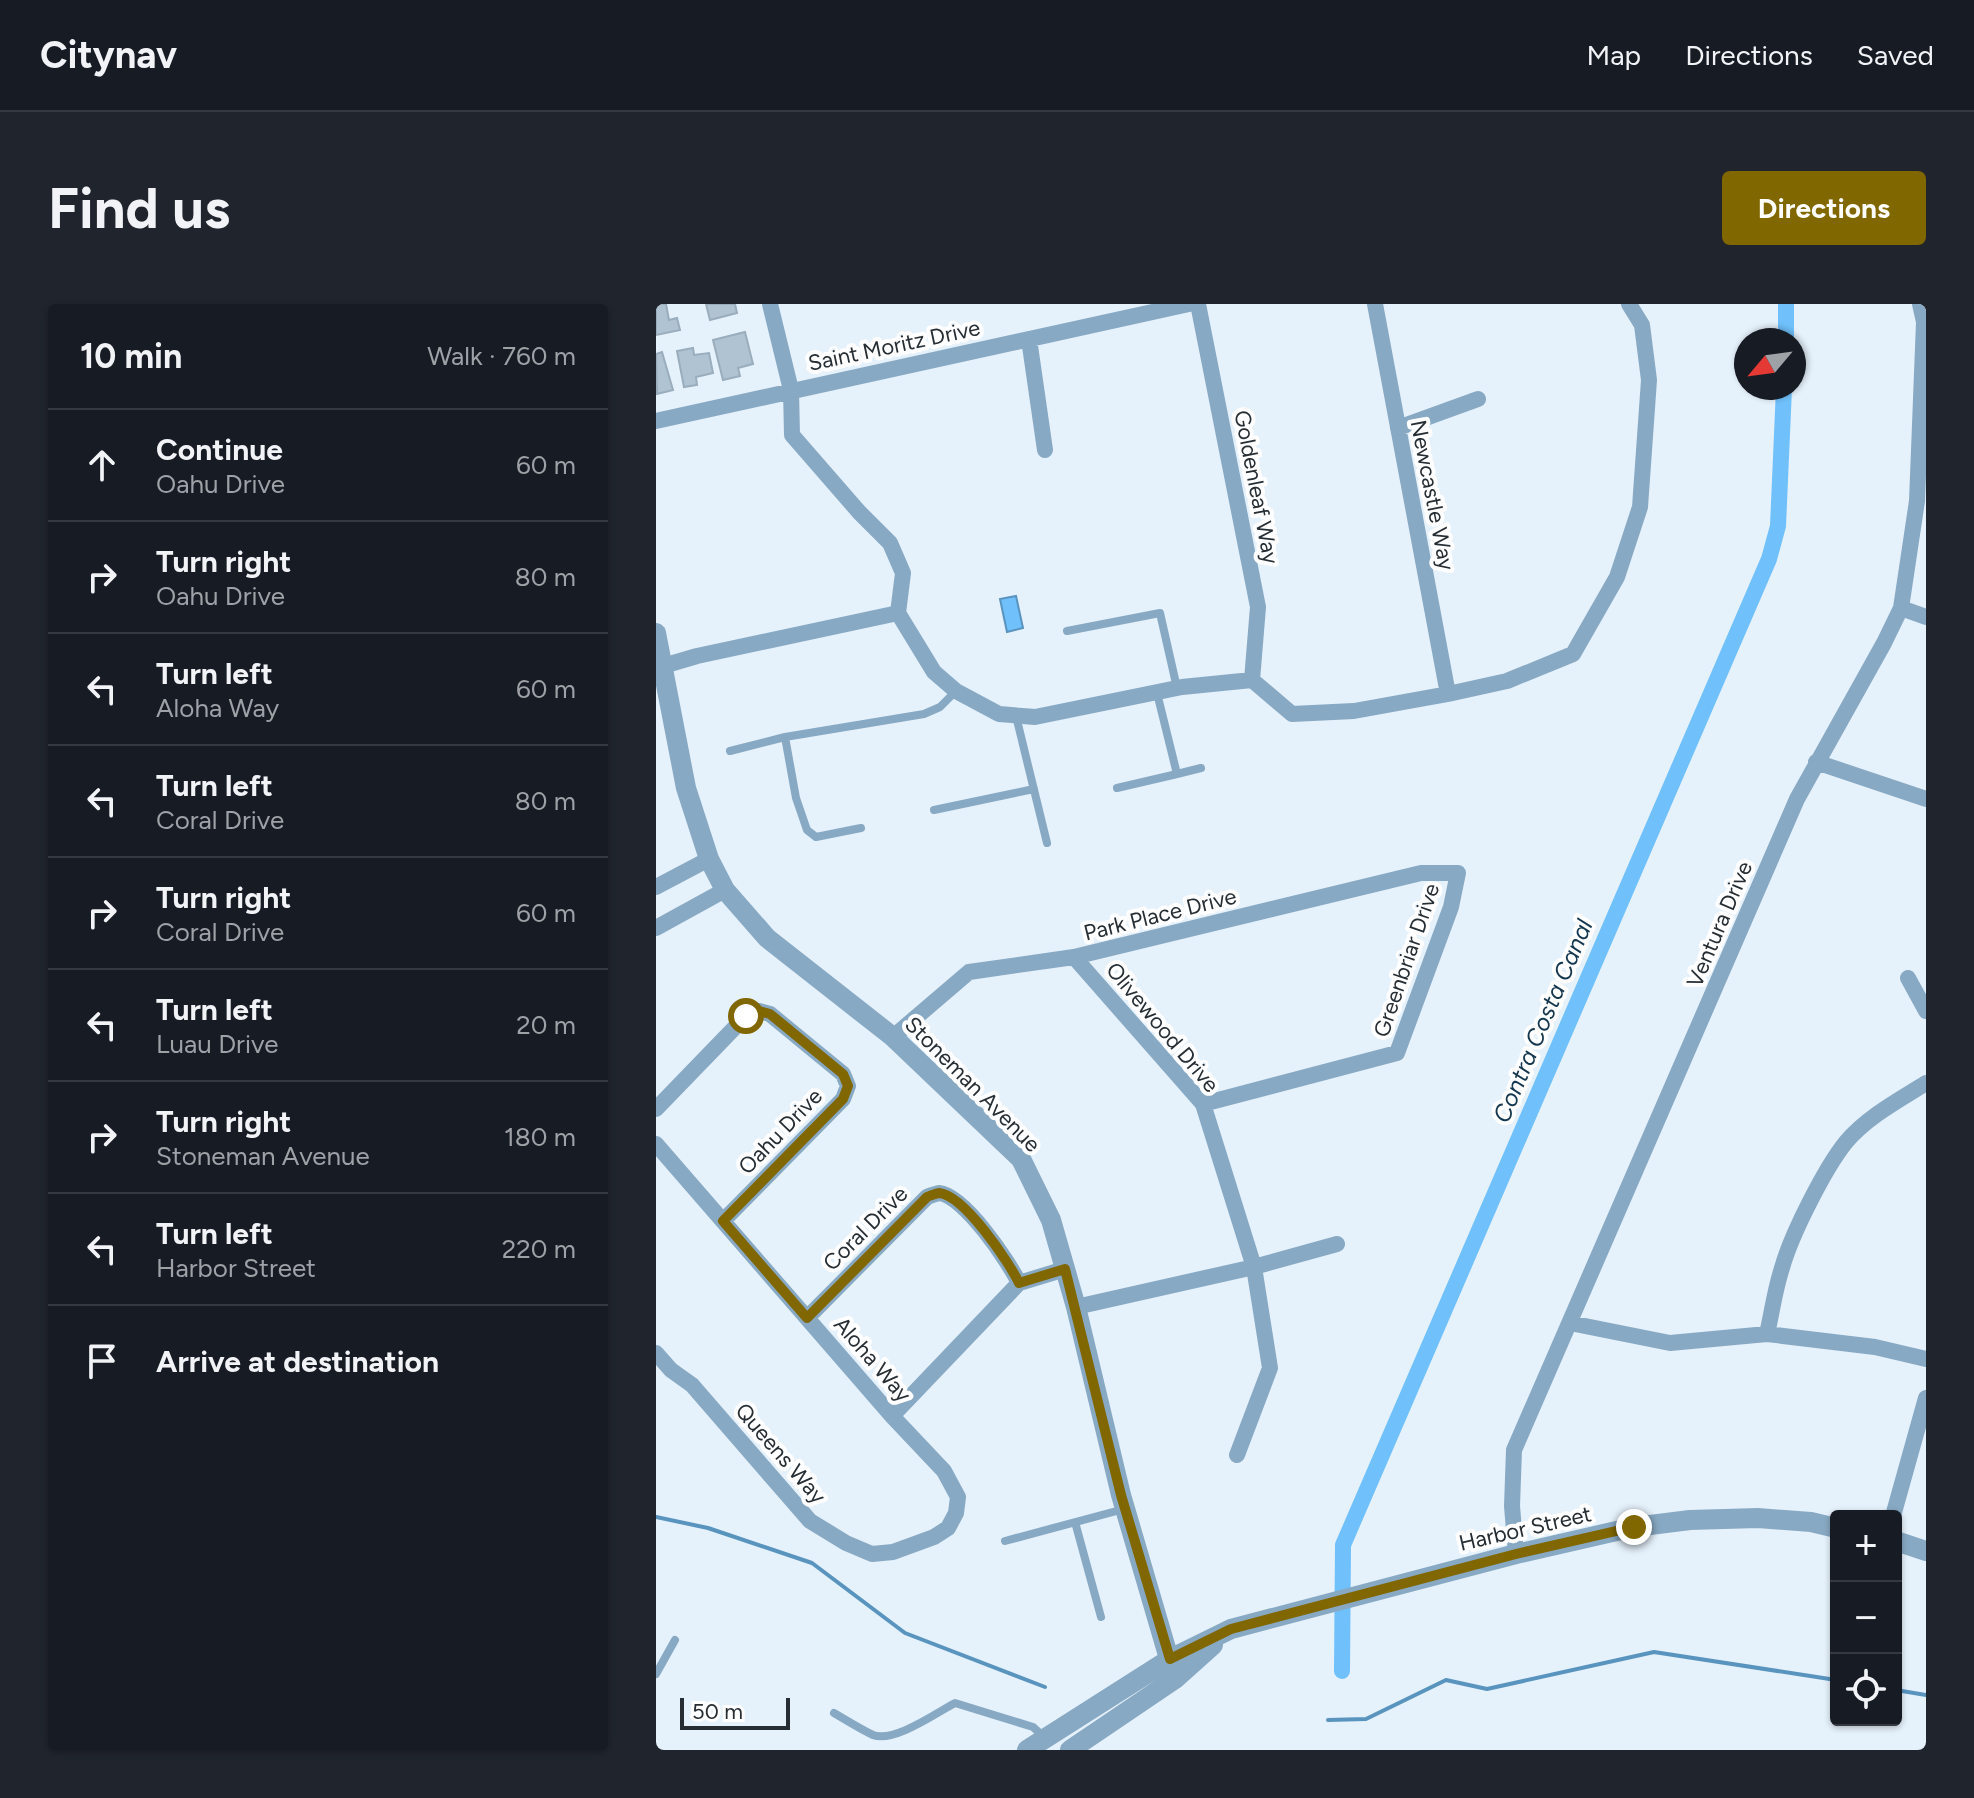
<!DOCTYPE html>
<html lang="en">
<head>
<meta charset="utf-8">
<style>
  :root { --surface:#171b24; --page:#20242c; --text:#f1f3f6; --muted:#9ea1a6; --line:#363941; --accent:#816700 }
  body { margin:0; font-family:Figtree,sans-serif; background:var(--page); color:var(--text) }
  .controls { position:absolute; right:24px; bottom:24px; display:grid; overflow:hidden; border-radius:8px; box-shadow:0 2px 6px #0004 }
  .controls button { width:72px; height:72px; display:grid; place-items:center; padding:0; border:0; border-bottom:2px solid var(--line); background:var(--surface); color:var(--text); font:40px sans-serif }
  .compass { position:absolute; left:1078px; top:24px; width:72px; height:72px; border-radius:50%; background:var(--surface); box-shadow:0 2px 6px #0004; rotate:241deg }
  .scale { position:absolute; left:24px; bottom:20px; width:110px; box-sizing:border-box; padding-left:8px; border:4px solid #262e34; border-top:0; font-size:22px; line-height:28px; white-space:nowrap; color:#262e34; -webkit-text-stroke:6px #fff; paint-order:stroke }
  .stop { position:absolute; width:24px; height:24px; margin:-18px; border:6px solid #816700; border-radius:50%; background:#fff }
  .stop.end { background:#816700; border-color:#fff; box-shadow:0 2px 8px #0008 }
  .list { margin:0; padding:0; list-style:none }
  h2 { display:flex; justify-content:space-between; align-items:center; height:104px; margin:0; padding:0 32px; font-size:34px }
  h2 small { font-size:26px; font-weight:400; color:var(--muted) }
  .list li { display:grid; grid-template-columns:52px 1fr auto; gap:24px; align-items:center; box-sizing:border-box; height:112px; padding:0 32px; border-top:2px solid var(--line) }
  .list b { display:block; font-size:30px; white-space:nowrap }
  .list p { margin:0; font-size:26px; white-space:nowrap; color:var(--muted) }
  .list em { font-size:26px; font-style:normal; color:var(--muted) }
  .icon { flex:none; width:44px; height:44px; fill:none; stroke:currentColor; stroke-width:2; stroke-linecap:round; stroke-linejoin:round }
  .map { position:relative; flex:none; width:1270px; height:1446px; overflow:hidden; border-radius:8px }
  header { display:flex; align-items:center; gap:48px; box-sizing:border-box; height:112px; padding:0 40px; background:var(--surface); border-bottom:2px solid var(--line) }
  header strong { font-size:38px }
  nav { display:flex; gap:44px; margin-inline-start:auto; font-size:28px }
  .intro { display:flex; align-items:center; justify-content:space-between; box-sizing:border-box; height:192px; padding:0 48px }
  h1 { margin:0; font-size:56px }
  .button { padding:20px 36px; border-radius:8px; background:var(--accent); color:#fff; font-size:28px; font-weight:700 }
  main { display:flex; gap:48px; padding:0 48px }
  aside { flex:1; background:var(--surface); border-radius:8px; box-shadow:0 2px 6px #0004 }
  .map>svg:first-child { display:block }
  .water { fill:#6fc0fb; stroke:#5994bf; stroke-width:2 }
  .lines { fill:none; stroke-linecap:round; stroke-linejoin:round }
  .stream { stroke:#5994bf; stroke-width:4 }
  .canal { stroke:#6fc0fb; stroke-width:16 }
  .building { fill:#afc3d3; stroke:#99adbd; stroke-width:2 }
  .service { stroke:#88a9c3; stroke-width:8 }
  .minor { stroke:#88a9c3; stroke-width:16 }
  .tertiary { stroke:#88a9c3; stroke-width:20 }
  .route { stroke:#816700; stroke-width:10 }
  .labels { text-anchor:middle; stroke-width:8; stroke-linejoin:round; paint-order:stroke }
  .street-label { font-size:22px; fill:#262e34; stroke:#fff }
  .water-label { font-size:24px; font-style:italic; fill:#14374f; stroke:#fff }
</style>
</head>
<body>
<header>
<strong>Citynav</strong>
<nav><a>Map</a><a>Directions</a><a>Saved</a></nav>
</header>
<div class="intro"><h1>Find us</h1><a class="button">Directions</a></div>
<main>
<aside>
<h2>10 min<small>Walk · 760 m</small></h2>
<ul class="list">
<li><svg class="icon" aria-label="ahead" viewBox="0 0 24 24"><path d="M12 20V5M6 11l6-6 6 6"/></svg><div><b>Continue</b><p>Oahu Drive</p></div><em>60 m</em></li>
<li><svg class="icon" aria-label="right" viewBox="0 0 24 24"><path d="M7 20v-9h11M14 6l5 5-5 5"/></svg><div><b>Turn right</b><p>Oahu Drive</p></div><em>80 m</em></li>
<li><svg class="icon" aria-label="left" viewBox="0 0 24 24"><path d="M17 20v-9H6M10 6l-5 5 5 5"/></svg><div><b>Turn left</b><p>Aloha Way</p></div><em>60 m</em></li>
<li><svg class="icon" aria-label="left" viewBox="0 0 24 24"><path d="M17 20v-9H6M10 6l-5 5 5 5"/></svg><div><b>Turn left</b><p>Coral Drive</p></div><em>80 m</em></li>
<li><svg class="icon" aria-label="right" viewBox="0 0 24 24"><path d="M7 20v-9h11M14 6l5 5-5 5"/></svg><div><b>Turn right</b><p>Coral Drive</p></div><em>60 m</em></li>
<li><svg class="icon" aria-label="left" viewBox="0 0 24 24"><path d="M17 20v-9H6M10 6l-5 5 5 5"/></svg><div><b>Turn left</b><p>Luau Drive</p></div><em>20 m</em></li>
<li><svg class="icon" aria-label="right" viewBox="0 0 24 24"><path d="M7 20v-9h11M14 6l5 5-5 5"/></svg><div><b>Turn right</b><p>Stoneman Avenue</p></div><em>180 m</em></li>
<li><svg class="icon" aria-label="left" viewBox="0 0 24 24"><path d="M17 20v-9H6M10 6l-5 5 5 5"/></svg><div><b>Turn left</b><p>Harbor Street</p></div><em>220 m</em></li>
<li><svg class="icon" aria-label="arrive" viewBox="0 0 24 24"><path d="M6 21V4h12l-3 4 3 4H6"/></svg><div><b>Arrive at destination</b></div></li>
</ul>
</aside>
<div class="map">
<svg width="1270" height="1446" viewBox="0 0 1270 1446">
  <rect width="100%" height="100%" fill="#e5f1fb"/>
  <path class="water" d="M360,292L367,324L351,328L344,295Z"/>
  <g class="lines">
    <path class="stream" d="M0,1213L52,1224L156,1259L249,1329L389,1383
      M1240,1386L1270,1391
      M672,1416L710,1415L790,1376L831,1385L998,1348L1180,1376"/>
    <path class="canal" d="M1130,36V0
      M686,1367L687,1241L1113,255L1122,222L1128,84"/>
  </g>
  <path class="building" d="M0,0H10L13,16L21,14L24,26L0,31Z
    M50,0H79L81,9L54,16Z
    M89,28L97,60L82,64L84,72L67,76L57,36Z
    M37,44L38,51L53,49L57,69L40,73L41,81L28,83L21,47Z
    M6,48L17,86L1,90L0,50Z"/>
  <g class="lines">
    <path class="service" d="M411,327L504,309L521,384
      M360,412L391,539
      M129,433L140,494L151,526L160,533L205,524
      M74,447L129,433L268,410L284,403L300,387
      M521,470L545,464
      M461,484L521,470L501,389
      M278,506L378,485
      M419,1218L445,1313
      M349,1237L468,1205
      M0,1370L19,1336
      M178,1409C190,1416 204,1425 217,1431C238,1439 280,1409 299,1399L377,1423L388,1433"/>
    <path class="minor" d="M114,0L135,86L136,131L203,208L234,239L247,269L242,309
      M542,0L602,303L596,376
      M719,0L792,390
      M373,35L389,146
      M0,117L533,0
      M742,124L822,95
      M1245,304L1270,313
      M242,309L278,368L300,387L343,410L379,413L526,383L596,376L636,410L698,407L792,390L851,377L917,350L961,273L984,203L993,76L986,21L973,0
      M7,362L41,352L242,309
      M1160,458L1270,495
      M0,583L53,555
      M0,624L69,586
      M418,653L547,800L598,963L614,1064L581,1151
      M1252,674L1270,707
      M237,733L313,668L418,653L765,569H802L795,603L741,749L547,800
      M0,805L90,712L103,707L114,710L187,770L192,782L187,795L67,917
      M0,840L236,1112L288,1167L302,1193L300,1209L292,1224L278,1233L237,1248L216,1250L190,1239L154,1217L36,1081L15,1066L0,1049
      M420,1003L598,963L681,940
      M151,1014L271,893C273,892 282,889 283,889C308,891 353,958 363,979
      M914,1019L1014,1039L1111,1030L1219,1043L1270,1055
      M1111,1030C1116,1008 1119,985 1126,964C1135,931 1169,864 1190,838C1211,813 1243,796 1270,779
      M236,1112L363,979L409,965
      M1237,1212L1270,1094
      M860,1250L856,1202L858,1146L1141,495L1228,339L1245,304L1261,197L1268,18L1264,0"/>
    <path class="tertiary" d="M0,329L30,484L53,555L69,586L111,634L237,733L365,855L395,916L420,1003L465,1191L519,1375
      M1240,1237L1270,1247
      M371,1446L514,1355L575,1325L860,1250L978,1223L1034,1216L1102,1214L1155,1218L1180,1224
      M414,1446L519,1375L557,1341"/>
  </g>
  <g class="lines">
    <path class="route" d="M90,712L103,707L114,710L187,770L192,782L187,795L67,917L151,1014L271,893C273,892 282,889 283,889C308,891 353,958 363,979L409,965L465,1191L514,1355L575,1325L860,1250L978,1223"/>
  </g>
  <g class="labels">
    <g class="street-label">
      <text transform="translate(238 41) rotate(-12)" y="8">Saint Moritz Drive</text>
      <text transform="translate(601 183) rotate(79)" y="8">Goldenleaf Way</text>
      <text transform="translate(777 191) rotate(79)" y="8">Newcastle Way</text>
      <text transform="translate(504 610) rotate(-14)" y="8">Park Place Drive</text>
      <text transform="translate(1063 620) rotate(-67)" y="8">Ventura Drive</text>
      <text transform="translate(750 656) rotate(-71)" y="8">Greenbriar Drive</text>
      <text transform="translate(507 723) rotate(50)" y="8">Olivewood Drive</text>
      <text transform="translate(317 780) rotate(45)" y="8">Stoneman Avenue</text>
      <text transform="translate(124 827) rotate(-46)" y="8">Oahu Drive</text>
      <text transform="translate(209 924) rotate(-45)" y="8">Coral Drive</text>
      <text transform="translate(217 1055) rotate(49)" y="8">Aloha Way</text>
      <text transform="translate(125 1149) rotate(49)" y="8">Queens Way</text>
      <text transform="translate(869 1224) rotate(-13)" y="8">Harbor Street</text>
    </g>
    <g class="water-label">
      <text transform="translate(887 717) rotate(-67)" y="8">Contra Costa Canal</text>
    </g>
  </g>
</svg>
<div class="controls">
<button>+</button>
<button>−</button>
<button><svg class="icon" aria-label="locate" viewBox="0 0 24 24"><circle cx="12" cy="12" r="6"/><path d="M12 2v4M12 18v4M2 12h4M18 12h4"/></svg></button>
</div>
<svg class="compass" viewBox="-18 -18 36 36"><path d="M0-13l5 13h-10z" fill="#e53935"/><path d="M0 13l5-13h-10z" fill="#9ea1a6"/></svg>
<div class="scale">50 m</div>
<div class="stop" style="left:90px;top:712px"></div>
<div class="stop end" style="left:978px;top:1223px"></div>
</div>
</main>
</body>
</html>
